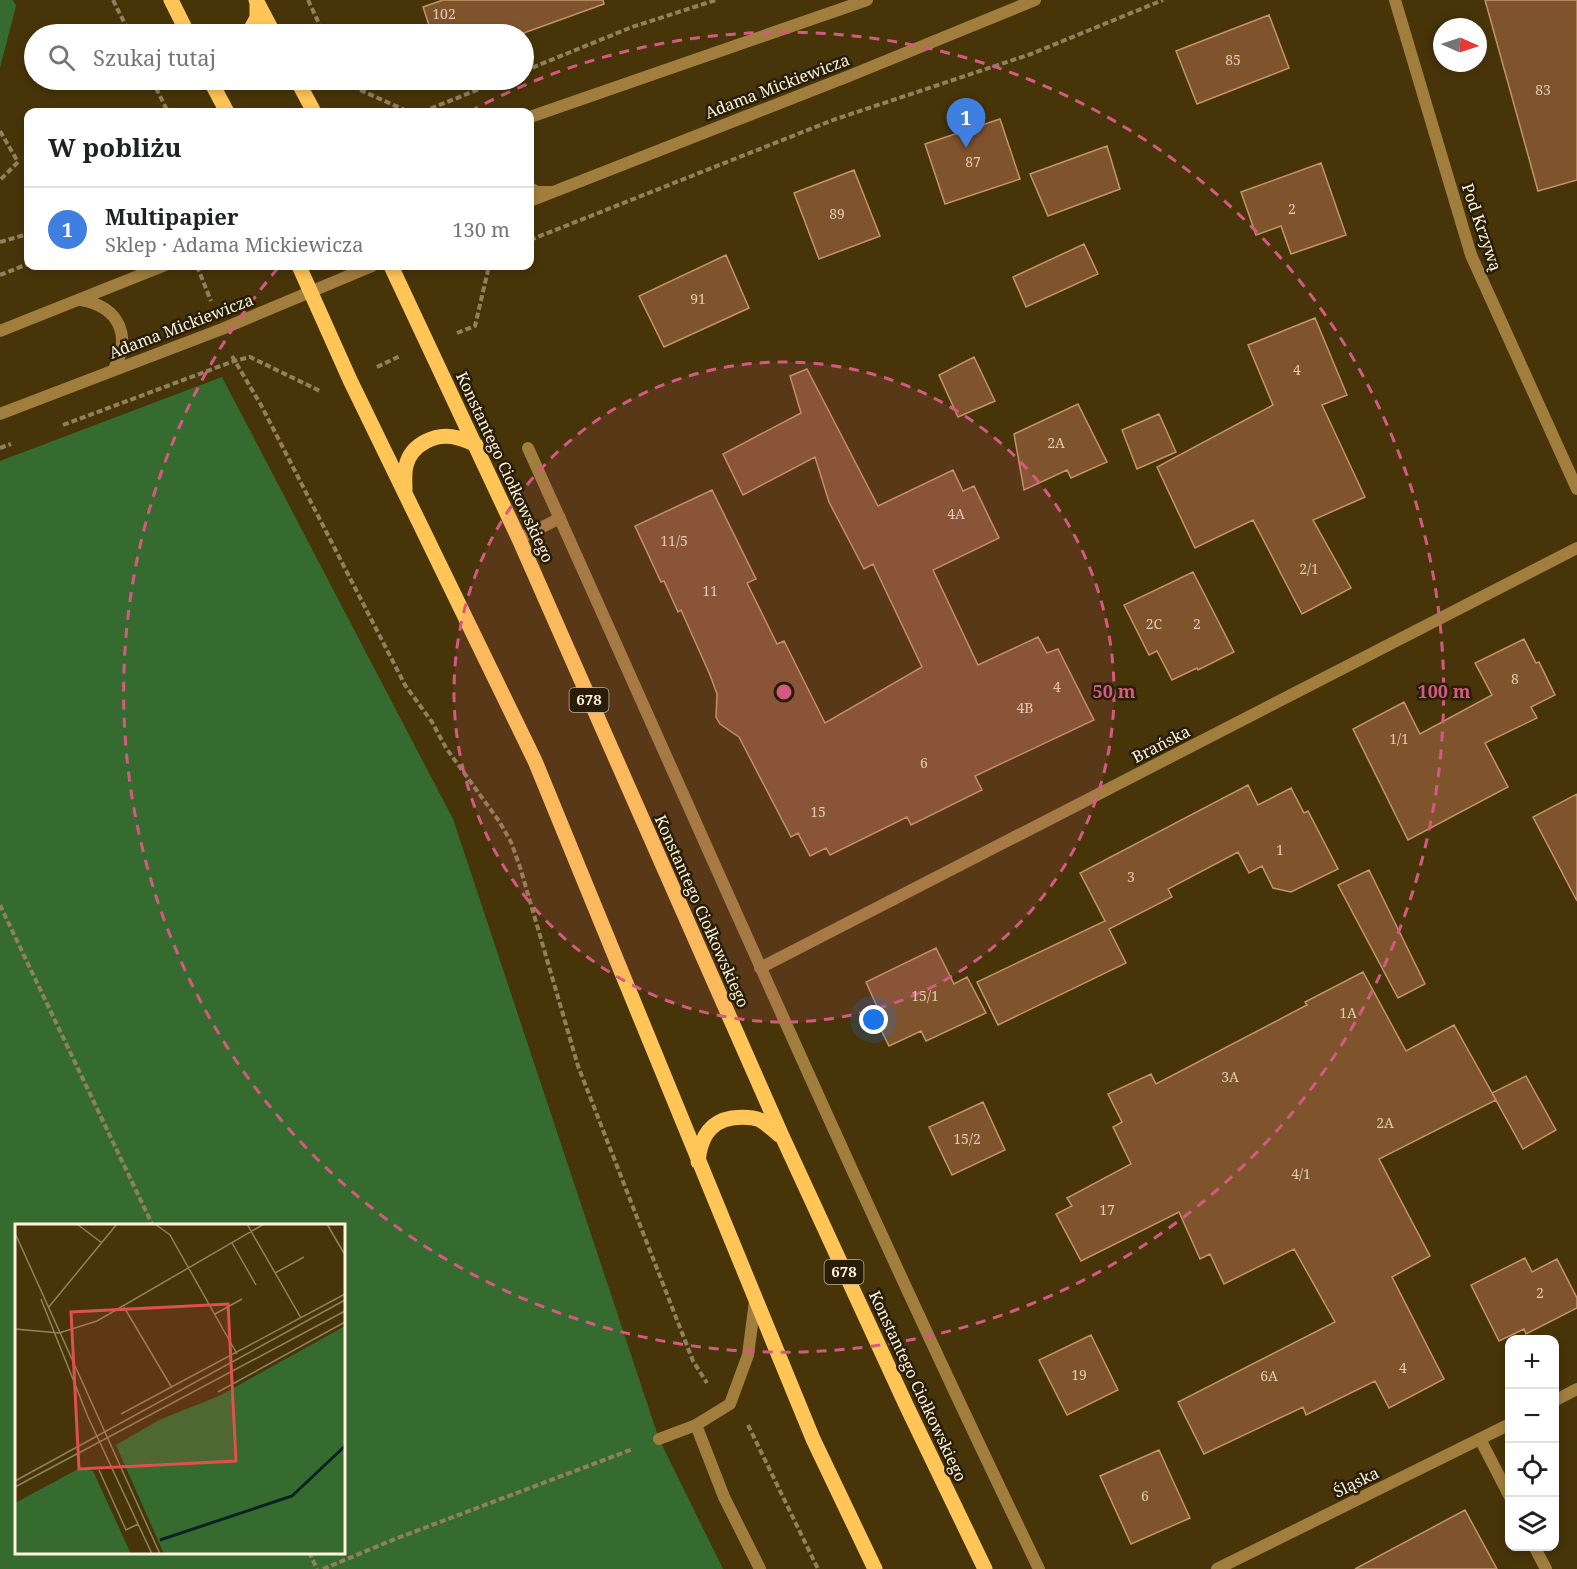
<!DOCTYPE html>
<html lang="pl">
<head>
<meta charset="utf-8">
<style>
  :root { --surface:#fff; --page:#f6f6f6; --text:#202124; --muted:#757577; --line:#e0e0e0; --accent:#b45309 }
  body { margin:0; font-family:"Noto Serif",serif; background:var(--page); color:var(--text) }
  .controls { position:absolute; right:18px; bottom:18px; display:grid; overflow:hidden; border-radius:12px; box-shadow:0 3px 9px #0003 }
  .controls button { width:54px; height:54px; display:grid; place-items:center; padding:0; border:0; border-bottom:2px solid var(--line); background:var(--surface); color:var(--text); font:30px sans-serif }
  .compass { position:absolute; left:1433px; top:18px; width:54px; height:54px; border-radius:50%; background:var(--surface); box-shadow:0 3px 9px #0003; rotate:93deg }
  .you { position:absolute; left:874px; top:1020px; width:21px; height:21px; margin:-15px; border:4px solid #fff; border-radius:50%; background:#1a73e8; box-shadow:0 0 0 9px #1a73e833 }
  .badge { display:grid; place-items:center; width:39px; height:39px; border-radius:50%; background:var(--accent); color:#fff; font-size:20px; font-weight:700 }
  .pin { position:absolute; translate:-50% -50px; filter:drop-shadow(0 2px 3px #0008) }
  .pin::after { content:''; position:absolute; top:32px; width:21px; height:18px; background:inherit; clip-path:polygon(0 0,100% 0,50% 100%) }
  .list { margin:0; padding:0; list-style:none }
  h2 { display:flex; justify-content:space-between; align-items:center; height:78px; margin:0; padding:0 24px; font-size:26px }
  h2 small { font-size:20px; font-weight:400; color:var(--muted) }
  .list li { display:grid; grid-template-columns:39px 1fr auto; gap:18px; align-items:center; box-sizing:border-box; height:84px; padding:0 24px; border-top:2px solid var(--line) }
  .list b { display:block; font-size:22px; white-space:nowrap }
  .list p { margin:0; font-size:20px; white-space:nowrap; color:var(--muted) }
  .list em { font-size:20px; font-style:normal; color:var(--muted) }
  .icon { flex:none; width:33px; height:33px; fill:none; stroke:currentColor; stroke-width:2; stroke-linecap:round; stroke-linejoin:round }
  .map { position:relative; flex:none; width:1577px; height:1569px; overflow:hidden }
  .search { position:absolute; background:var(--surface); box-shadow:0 3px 9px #0003; left:24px; top:24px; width:510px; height:66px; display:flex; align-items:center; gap:15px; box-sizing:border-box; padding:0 21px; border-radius:33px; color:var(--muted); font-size:22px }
  .panel { position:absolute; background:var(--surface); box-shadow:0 3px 9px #0003; left:24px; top:108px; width:510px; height:162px; border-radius:12px }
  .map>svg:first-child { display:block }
  .green { fill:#366b2f; fill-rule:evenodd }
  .building { fill:#7f542d; stroke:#c3946c; stroke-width:1.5 }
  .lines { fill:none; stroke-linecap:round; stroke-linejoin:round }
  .path { stroke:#91805d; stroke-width:4; stroke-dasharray:6 3; stroke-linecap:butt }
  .service { stroke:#a17e3d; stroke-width:12 }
  .minor { stroke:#a17e3d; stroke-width:12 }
  .tertiary { stroke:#a17e3d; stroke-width:12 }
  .primary { stroke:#ffc657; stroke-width:15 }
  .ring { fill:none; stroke:#d45a82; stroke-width:3; stroke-dasharray:10 8 }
  .labels { text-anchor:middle; stroke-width:5; stroke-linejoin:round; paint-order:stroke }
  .number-label { font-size:14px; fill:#dfcbb1 }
  .shield { fill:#281d07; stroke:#beb39d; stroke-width:1.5 }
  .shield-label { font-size:15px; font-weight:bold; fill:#fff3dd }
  .street-label { font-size:16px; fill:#fff3dd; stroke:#281d07 }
  .inset-river { fill:none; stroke:#0a2223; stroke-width:3 }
  .inset-road { fill:none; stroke:#91805e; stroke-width:1.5 }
  .view { fill:#de514c; fill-opacity:0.15; stroke:#de514c; stroke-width:3 }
  .inset-edge { fill:none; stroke:#fff3dd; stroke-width:3 }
  .centre { fill:#d45a82; stroke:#281d07; stroke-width:3 }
  .ring-label { font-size:18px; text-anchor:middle; font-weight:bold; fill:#d45a82; stroke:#281d07; stroke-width:5; stroke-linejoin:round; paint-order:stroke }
</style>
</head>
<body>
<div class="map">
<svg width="1577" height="1569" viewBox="0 0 1577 1569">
  <rect width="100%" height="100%" fill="#483409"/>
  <path class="green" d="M0,0H13L16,6L0,68Z
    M222,377L453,819L659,1439L723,1569H0V461ZM16,1226H344V1552H16Z"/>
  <path class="building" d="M443,0H603L604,4L521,34H432L423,7Z
    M1485,0H1577V180L1538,191Z
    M1269,15L1289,68L1197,104L1176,51Z
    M1000,119L1020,179L945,204L925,144Z
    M1107,146L1120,189L1048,216L1030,174Z
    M1321,163L1346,235L1291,254L1281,226L1256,235L1241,192Z
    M854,170L880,236L819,259L794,193Z
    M1084,244L1098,274L1026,307L1013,277Z
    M726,255L749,308L664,347L639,296Z
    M1315,318L1347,395L1322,405L1365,497L1313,520L1351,588L1302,614L1253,520L1195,548L1157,467L1273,405L1248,345Z
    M974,357L995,401L958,417L939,375Z
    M807,369L878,506L953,470L963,491L974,486L999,538L933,570L978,665L1038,637L1047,653L1058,649L1094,720L975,776L982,790L911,825L907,817L830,855L826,848L810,856L798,833L791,837L739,737L720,724L716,717L717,694L710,675L681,610L678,612L664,581L661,582L635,526L712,490L756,579L747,583L777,644L784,641L825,723L922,667L873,564L864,569L829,502L815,457L743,495L723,454L801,413L790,376Z
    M1078,404L1107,462L1071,478L1067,470L1024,490L1014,434Z
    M1159,414L1176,452L1137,469L1122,430Z
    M1193,572L1234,652L1198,670L1197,668L1172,680L1157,651L1149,655L1124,605Z
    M1524,639L1536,663L1539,662L1555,695L1531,707L1537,718L1485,743L1508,787L1408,840L1353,729L1404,702L1420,734L1492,695L1475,663Z
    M1248,785L1258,805L1291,788L1304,813L1308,811L1338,869L1291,892L1273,888L1262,866L1249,873L1238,852L1168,889L1172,897L1109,929L1126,963L998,1025L977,982L1105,921L1080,873Z
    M1577,794V901L1533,817Z
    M1369,870L1425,984L1398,998L1338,885Z
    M936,948L954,984L967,977L986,1013L926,1041L921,1031L889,1046L873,1014L879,1011L866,982Z
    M1363,972L1406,1051L1454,1025L1496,1100L1379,1159L1430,1256L1392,1277L1444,1379L1389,1408L1375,1381L1306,1415L1303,1407L1204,1454L1178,1402L1335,1322L1294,1249L1224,1284L1210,1254L1200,1259L1179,1212L1081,1261L1056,1214L1072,1206L1067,1198L1131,1164L1113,1127L1122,1122L1108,1094L1151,1074L1156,1084L1307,1005L1305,1002Z
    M1526,1076L1556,1130L1523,1149L1492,1093Z
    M983,1102L1005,1150L952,1175L929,1127Z
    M1525,1258L1532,1272L1557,1259L1577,1298V1308L1526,1334L1524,1329L1499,1341L1471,1285Z
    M1091,1335L1118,1390L1067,1415L1039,1360Z
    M1159,1450L1190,1518L1131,1544L1100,1476Z
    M1465,1510L1497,1569H1355Z"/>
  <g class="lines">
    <path class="path" d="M113,0L130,34
      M308,0L324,34
      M524,71L632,27L716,0
      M152,80L168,112
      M335,88L347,84L409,112
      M413,112L427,110L502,80
      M0,131L18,162L0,180
      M530,240L833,120L1031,54L1163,0
      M0,242L28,234
      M197,266L211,301
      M0,275L28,264
      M457,333L475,326L489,266
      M232,356L261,405L405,685L432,722L446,748L499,821L511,842L520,867L578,1066L693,1361L707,1383
      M377,367L400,356
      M63,425L234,361L250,357L320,391
      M0,448L11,444
      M0,905L153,1226
      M748,1425L818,1569
      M309,1552L317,1569
      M323,1569L395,1539L633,1449"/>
    <path class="service" d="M519,539L560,518
      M659,1439L696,1425"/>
    <path class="minor" d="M1395,0L1471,255L1577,489
      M528,448C697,822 860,1199 1039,1569
      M760,968L1577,548
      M755,1301L748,1355L730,1404L696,1425L724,1497L760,1569
      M1554,1401L1577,1389
      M1480,1439L1510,1497
      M1534,1546L1546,1569
      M1217,1569L1510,1424"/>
    <path class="tertiary" d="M530,117L867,0
      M530,188L537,192H550
      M530,201L849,76L1035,0
      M81,300C119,307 132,335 114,369
      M0,331L163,266
      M0,414L222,329L372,266"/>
    <path class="primary" d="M171,0L188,34
      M256,0L274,34
      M248,34L257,18V3
      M210,80L227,112
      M297,80L314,112
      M299,266L350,380L535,761L813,1439L875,1569
      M391,266L519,539L782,1136L907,1407L985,1569
      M405,490C405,483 404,474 406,466C411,444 436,432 458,438C464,439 470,442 476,445
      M698,1162C700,1140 708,1122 732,1118C741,1117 752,1117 760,1120C767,1124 773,1130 779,1135"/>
  </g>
  <circle cx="784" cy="692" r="330" fill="#d45a82" fill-opacity=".12"/>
  <g class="ring">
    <circle cx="784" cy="692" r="330"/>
    <path d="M469 112A660 660 0 1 1 278 268"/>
  </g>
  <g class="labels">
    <g class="number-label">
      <text x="444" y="19">102</text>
      <text x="1233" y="65">85</text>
      <text x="1543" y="95">83</text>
      <text x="973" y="167">87</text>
      <text x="1292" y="214">2</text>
      <text x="837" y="219">89</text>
      <text x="698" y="304">91</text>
      <text x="1297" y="375">4</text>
      <text x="1056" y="448">2A</text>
      <text x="956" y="519">4A</text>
      <text x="674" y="546">11/5</text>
      <text x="1309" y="574">2/1</text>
      <text x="710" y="596">11</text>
      <text x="1154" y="629">2C</text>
      <text x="1197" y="629">2</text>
      <text x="1515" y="684">8</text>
      <text x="1057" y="692">4</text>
      <text x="1025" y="713">4B</text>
      <text x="1399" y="744">1/1</text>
      <text x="924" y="768">6</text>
      <text x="818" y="817">15</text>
      <text x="1280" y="855">1</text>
      <text x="1131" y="882">3</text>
      <text x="925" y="1001">15/1</text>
      <text x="1348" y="1018">1A</text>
      <text x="1230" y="1082">3A</text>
      <text x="1385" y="1128">2A</text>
      <text x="967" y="1144">15/2</text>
      <text x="1301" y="1179">4/1</text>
      <text x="1107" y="1215">17</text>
      <text x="1540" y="1298">2</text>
      <text x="1403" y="1373">4</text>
      <text x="1079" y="1380">19</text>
      <text x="1269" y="1381">6A</text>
      <text x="1145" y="1501">6</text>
    </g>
    <g class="shield">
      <rect x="569.5" y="688" width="39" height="24" rx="4.5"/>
      <rect x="824.5" y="1260" width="39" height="24" rx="4.5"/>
    </g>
    <g class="shield-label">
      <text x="589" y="705">678</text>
      <text x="844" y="1277">678</text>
    </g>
    <g class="street-label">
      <text transform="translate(777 86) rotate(-21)" y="6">Adama Mickiewicza</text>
      <text transform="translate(1482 227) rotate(71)" y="6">Pod Krzywą</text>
      <text transform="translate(181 326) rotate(-21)" y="6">Adama Mickiewicza</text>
      <text transform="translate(505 467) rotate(65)" y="6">Konstantego Ciołkowskiego</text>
      <text transform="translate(1161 744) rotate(-27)" y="6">Brańska</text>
      <text transform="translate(702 911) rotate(66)" y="6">Konstantego Ciołkowskiego</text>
      <text transform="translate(918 1386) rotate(65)" y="6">Konstantego Ciołkowskiego</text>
      <text transform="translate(1356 1482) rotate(-26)" y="6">Śląska</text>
    </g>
  </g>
  <g transform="translate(15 1224)">
    <rect width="330" height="330" fill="#483409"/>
    <path d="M330,102V330H149L101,221L144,196L204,172ZM65,244L78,247L116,330H0V279Z" fill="#366b2f"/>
    <path class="inset-river" d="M145,316L277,272L330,222"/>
    <path class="inset-road" d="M62,0L87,19M140,0L155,11L222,130M232,0L286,94M312,0L330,31M0,9L145,330M217,19L241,61M260,49L289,33M26,75L73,193L137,330M109,83L157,164M33,84L102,0M200,90L227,75M0,105L44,109L82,97L249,0M203,168L330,98M106,190L330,70M84,246L111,306L123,300M0,257L330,76M0,263L330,87"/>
    <path class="view" d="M213,80L221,237L64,245L56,88Z"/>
    <rect width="330" height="330" class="inset-edge"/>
  </g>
  <circle cx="784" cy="692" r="9" class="centre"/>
  <g class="ring-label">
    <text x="1114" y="698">50 m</text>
    <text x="1444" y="698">100 m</text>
  </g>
</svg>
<div class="controls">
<button>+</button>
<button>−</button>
<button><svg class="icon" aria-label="locate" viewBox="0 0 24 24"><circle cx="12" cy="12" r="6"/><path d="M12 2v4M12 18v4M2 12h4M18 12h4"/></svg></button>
<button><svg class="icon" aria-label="layers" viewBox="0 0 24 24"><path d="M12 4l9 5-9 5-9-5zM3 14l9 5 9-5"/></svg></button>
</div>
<svg class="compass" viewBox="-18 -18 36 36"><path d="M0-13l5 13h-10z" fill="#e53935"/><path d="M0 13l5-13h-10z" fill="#757577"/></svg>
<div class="you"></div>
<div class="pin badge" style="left:966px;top:148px;background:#3f7fe0">1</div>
<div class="search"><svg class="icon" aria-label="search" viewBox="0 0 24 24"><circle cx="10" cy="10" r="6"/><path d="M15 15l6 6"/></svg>Szukaj tutaj</div>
<section class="panel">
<h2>W pobliżu<small></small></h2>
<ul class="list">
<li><span class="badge" style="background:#3f7fe0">1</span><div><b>Multipapier</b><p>Sklep · Adama Mickiewicza</p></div><em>130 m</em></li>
</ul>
</section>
</div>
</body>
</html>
